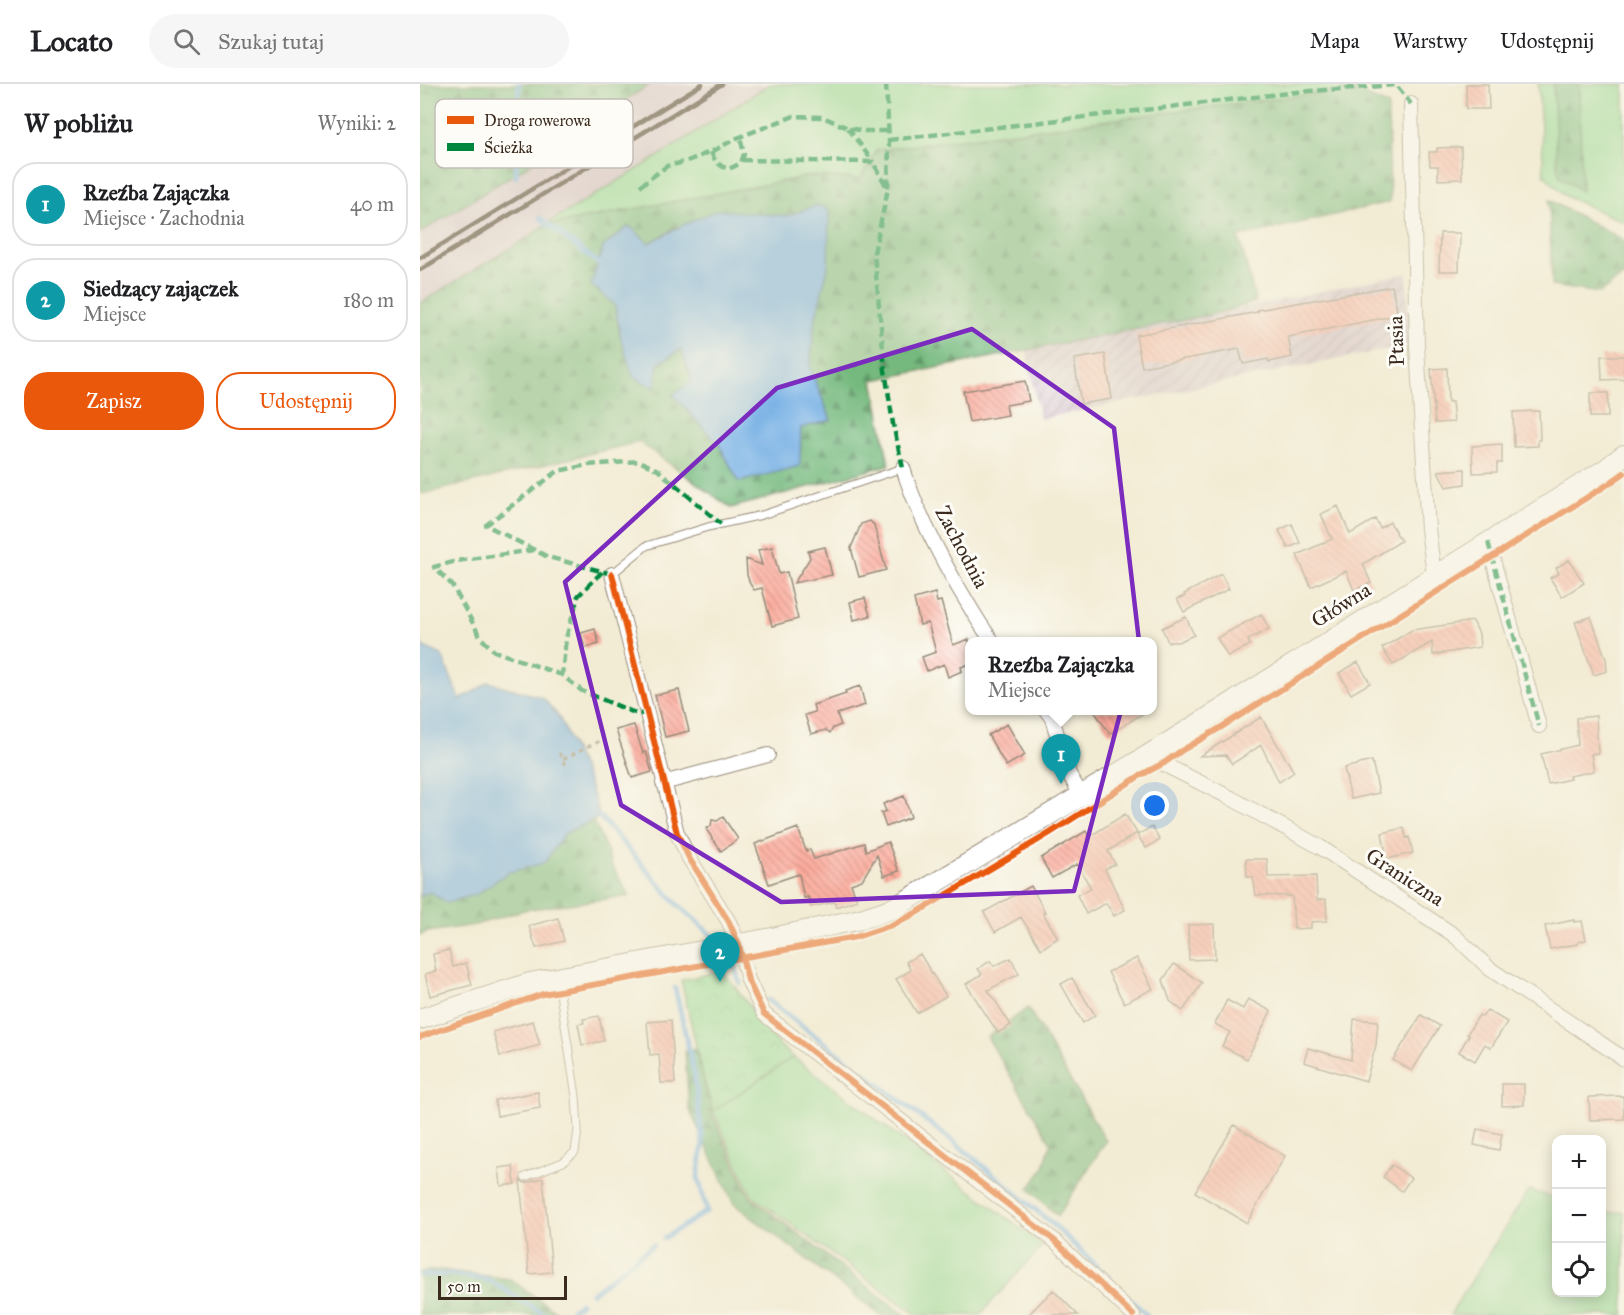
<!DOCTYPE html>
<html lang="pl">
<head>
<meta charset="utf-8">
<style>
  :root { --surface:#fff; --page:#f6f6f6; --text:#202124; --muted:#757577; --line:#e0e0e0; --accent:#ea580c }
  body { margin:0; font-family:"IM FELL Great Primer",serif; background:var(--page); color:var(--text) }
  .controls { position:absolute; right:18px; bottom:18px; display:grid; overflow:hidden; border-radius:12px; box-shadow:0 3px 15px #0003 }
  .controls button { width:54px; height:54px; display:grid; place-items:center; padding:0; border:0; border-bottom:2px solid var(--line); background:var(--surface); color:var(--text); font:30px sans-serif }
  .scale { position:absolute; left:18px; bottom:15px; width:129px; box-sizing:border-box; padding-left:6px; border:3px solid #3b2a1e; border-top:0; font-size:16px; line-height:21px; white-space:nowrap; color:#3b2a1e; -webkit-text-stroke:4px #fdfcf7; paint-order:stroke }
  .you { position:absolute; left:735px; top:722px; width:21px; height:21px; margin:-15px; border:4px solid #fff; border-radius:50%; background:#1a73e8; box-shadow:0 0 0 9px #1a73e833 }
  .badge { display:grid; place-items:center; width:39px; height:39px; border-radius:50%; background:var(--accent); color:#fff; font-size:20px; font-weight:700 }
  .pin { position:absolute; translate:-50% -50px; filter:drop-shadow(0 2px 3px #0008) }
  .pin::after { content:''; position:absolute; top:32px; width:21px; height:18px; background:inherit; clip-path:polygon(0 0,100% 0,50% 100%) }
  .popup { position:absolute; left:545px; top:553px; width:192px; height:78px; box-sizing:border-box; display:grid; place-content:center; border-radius:12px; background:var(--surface); filter:drop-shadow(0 2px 4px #0005); font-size:20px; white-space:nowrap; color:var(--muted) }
  .popup b { font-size:22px; color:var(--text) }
  .popup::after { content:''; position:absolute; left:50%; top:100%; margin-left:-12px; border:12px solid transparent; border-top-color:var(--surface) }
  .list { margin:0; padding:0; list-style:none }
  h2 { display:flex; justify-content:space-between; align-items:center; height:78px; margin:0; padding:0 24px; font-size:26px }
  h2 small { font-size:20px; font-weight:400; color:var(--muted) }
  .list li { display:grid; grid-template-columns:39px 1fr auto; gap:18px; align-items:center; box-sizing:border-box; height:84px; margin:0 12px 12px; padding:0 12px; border:2px solid var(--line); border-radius:24px }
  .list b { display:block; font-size:22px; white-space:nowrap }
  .list p { margin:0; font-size:20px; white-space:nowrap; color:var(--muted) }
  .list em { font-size:20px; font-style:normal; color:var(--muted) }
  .actions { display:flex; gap:12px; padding:18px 24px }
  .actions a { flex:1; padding:14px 0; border:2px solid var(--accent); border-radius:24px; text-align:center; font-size:21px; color:var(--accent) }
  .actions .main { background:var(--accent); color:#fff }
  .icon { flex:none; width:33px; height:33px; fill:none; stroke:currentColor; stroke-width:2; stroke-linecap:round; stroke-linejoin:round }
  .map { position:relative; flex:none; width:1204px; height:1231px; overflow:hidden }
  header { display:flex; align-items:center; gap:36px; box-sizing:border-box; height:84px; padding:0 30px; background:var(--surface); border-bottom:2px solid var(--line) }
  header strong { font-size:28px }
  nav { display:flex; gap:33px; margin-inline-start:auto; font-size:21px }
  .search { width:420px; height:54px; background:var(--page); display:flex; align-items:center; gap:15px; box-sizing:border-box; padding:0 21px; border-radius:33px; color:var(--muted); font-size:22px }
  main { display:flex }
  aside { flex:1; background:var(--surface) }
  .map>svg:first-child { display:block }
  .industrial { fill:url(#industrial-furrows) }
  .railway { fill:#d1bdc9 }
  .grass { fill:#90d995; stroke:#66825a; stroke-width:1.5 }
  .forest { fill:url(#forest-firs); stroke:#58724e; stroke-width:1.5; fill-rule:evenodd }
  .park { fill:url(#park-crowns); stroke:#66825a; stroke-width:1.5 }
  .water { fill:#72aee4; stroke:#566c81; stroke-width:1.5 }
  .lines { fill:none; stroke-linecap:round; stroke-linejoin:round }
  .stream { stroke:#72aee4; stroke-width:5 }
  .building { fill:url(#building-back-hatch) }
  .lane-casing { stroke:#978b7a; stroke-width:9 }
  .street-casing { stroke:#978b7a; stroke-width:16 }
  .secondary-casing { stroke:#978b7a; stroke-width:22 }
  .path { stroke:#978b7a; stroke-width:3; stroke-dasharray:4.5 4.5; stroke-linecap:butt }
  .lane { stroke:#fff; stroke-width:7 }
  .street { stroke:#fff; stroke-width:14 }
  .secondary { stroke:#fff; stroke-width:20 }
  .rail { stroke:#3b2a1e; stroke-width:4.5 }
  .quiet { stroke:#00873e; stroke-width:4.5; stroke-dasharray:9 4.5; stroke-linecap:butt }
  .cycleway-casing { stroke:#fdfcf7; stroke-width:10 }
  .cycleway { stroke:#e8590c; stroke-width:6 }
  .marked { fill:none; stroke:#7b2cbf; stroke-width:4.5; stroke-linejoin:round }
  .labels { text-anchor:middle; stroke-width:6; stroke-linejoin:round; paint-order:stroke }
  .street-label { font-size:21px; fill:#3b2a1e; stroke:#fdfcf7 }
  .key { fill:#fdfcf7; stroke:#c3bdb6; stroke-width:1.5 }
  .key-label { font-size:16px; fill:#3b2a1e }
</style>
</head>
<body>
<header>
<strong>Locato</strong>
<div class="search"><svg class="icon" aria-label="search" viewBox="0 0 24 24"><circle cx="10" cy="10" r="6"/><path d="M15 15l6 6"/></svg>Szukaj tutaj</div>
<nav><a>Mapa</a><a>Warstwy</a><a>Udostępnij</a></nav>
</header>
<main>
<aside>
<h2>W pobliżu<small>Wyniki: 2</small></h2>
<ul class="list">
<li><span class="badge" style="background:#0f9aa8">1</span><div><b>Rzeźba Zajączka</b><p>Miejsce · Zachodnia</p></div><em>40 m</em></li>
<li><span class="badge" style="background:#0f9aa8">2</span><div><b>Siedzący zajączek</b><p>Miejsce</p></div><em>180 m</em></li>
</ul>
<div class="actions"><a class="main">Zapisz</a><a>Udostępnij</a></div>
</aside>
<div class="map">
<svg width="1204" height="1231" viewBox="0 0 1204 1231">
  <defs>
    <pattern id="industrial-furrows" width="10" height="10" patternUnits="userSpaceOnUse" patternTransform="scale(1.5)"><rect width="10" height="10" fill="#d1bdc9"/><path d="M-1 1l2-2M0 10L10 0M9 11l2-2" fill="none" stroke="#ab9aa3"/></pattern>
    <pattern id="forest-firs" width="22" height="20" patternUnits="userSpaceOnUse" patternTransform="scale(1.5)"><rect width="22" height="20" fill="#74b97e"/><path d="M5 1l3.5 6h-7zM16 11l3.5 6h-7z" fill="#609767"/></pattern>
    <pattern id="park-crowns" width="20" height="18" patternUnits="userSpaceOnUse" patternTransform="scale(1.5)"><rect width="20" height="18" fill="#90d995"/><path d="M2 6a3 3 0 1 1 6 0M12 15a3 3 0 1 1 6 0" fill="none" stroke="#7dba80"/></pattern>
    <pattern id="building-back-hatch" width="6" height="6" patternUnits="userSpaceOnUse" patternTransform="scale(1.5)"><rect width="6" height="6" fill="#fdac9d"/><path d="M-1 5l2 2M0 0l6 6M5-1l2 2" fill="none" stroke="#ce8c7f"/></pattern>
  </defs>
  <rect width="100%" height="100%" fill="#fdfcf7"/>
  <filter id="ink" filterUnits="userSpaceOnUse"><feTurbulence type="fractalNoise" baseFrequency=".0167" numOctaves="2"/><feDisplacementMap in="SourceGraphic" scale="12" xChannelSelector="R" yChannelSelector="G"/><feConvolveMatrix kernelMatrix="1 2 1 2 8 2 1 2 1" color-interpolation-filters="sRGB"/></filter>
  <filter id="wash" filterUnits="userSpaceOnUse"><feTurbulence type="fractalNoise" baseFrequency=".008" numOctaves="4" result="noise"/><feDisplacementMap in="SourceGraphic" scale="24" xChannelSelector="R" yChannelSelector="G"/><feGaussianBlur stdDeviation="1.35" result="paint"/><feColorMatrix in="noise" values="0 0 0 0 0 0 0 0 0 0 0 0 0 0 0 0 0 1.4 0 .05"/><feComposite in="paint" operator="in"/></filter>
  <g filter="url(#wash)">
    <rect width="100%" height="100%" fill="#f3ecd5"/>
    <path class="industrial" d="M987,189L989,261L620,335L606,265L794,230Z"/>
    <path class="railway" d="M231,0H350L228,79L0,219V149L115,78V73Z"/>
    <path class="grass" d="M350,0H942L930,5L457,66L440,95L391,92L123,142L228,79Z
      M1118,0H1204V138L1147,113L1124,91Z
      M373,973L623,1161L560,1231H497L332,1112L293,1027Z
      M1109,1106L1136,1114V1208H1182V1129L1204,1128V1231H1030Z"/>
    <path class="forest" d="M0,0H231L115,72V77L0,149Z
      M1133,0H1159L1162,107L1140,93L1137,80Z
      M930,5L968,21L970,118L819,153L836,218L794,230L453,296L469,381L311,424L219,358L3,410L0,408V219L107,154L123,142L391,92L440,95L457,66ZM397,121L408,183L394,241L390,284L380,344L319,398L299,361L254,311L272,297L261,265L238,280L201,255L195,221L171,201L183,163L229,159L261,142L336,130L367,132Z
      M1129,116L1204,156V191L1180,209L1132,202Z
      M173,737L186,764L192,781L209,812L104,826L55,841L8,848L0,851V812L10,808L57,810L87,789L123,779L145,749Z
      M608,924L686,1057L638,1132L609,1105L623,1085L631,1059L567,953Z
      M275,964L289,1017L355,982L290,1026L330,1113L485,1231H460L314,1120L269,1025L265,967Z
      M21,1186L90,1195L141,1231H0V1188Z"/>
    <path class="park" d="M303,887L357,959L373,973L293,1027L284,996L261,896Z"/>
    <path class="water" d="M397,121L409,126L408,183L394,241L390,284L411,336L381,344L380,382L319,398L299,361L253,311L272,297L261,265L238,280L235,304L213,293L201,255L195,221L171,201L183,163L209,142L229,159L261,142L297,126L367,132Z
      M0,554L2,562L22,571L40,616L69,598L123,614L139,633L167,694L180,733L145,749L124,779L87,789L57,810L27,819L10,808L0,812Z"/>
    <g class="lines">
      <path class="stream" d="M96,93L99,0
        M120,134L178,179
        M180,733L255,818L296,855
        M314,879L320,899
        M348,916L534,1058L635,1142L690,1195
        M244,1154L287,1127L278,1093L283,1061L274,988L255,904
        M0,1191L31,1190L69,1196L125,1231
        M172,1209L233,1161
        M708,1213L727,1231
        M146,1231L160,1219"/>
    </g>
    <g id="blocks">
      <path class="building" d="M1046,0H1068L1069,25H1046Z
        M1041,63L1042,95L1018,96V82H1010L1009,68H1017V64Z
        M1020,149H1040L1039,187H1019Z
        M972,202L978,231L868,253L872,273L849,278L848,275L823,280L819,265L722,283L716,251L838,228V226Z
        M685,270L692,315L661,320L654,275Z
        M1181,272H1204V295L1182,296Z
        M1027,284L1028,318H1032L1034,338L1015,339L1011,285Z
        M605,297L609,317L586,321L588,331L549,338L543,307Z
        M1170,309H1188V333H1170Z
        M1119,327L1120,356H1118V362L1094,363L1093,328Z
        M1082,360V379H1077V388L1053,389L1052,362Z
        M1045,385V400L1026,403L1018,387Z
        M918,422L930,450L955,435L960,444L970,438L981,457L943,480L951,499L934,506L926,487L891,503L877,471L912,455L901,430Z
        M450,437L454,441L466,486L439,493L431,464L441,440Z
        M872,440L880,459L868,464L859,446Z
        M352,463L359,490L367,488L378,535L352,542L342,504L334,506L330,500L327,491L326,475L342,481L338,466Z
        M405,463L412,491L374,499L390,474L388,467Z
        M1149,476L1164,499L1142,513L1130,494L1139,489L1136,484Z
        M801,490L809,505L764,528L757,515L765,512L764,510Z
        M515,509L517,518L521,517L533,561L549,555V580L541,583L542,587L528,593L524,580L507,587L502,573L516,568L508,539L500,541L494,515Z
        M445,514L450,532L434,536L430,518Z
        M841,530L849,545L828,556L830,561L808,573L797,554Z
        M766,533L774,551L758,558H748L742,544Z
        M1171,533L1186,575L1187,587L1174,591L1155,538Z
        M1053,537L1059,550L1060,563L1013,571L1012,558L973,581L962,564L992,546Z
        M175,545L179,560L165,564L161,549Z
        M938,578L950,599L931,610L919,589Z
        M440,602L445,621L417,630L421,641L413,644L410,649L406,646L391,650L385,631L395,628L393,621L426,610L425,607Z
        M259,606L269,647L245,653L235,611Z
        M674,627H727L690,650Z
        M1176,632L1178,669L1171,670L1174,687L1149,692L1150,695L1128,700L1121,670L1158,661L1156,634Z
        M841,633L874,688L859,698L841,661L812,680L806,671L780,672Z
        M587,640L605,671L586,682L568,651Z
        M214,641L223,669L226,668L232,688L212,694L196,646Z
        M952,677L959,709L931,715L924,684Z
        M484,712L491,733L466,743L461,729L466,727L463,720Z
        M705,730L717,749L688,767L695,780L685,785L705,826L694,832L686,819L666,830L657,811L671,804L657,780L632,794L621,774L666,747L669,753Z
        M303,733L318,755L301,767L286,745L291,742L292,736L297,737Z
        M732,743L740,756L726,764L717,751Z
        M378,744L386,767L390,766L394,775L444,759L446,767L468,758L479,787L464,792L457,771L442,796L431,800L437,816L416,823L415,818L391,823L388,813L384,814L379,790L349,800L335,760Z
        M984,744L986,754L989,753L993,769L967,775L962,749Z
        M826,775H847L848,793L896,792L897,816L906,815L907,837L891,838V844L874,845L872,812L836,811L833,793H827Z
        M611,802L625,828L623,829L638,854L621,865L601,833L575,848L564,828Z
        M138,834L144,857L116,864L109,842Z
        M1154,836V838L1162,837L1166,856L1158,858V860L1130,865L1125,842Z
        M794,840L795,875L769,876L768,841Z
        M29,866L33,883L46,879L52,901L10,912L5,890L16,887L13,870Z
        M500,870L526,912L497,929L476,895L491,886L486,878Z
        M591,874L599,890L568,906L591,941L578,949L546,900L562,890L558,885L570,877L574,882Z
        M717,874L733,905L704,919L688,888Z
        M754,880L782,899L763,927L750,917L743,896Z
        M652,894L675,931L663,939L641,900Z
        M828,915L851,927L827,975L802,962L810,948L795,940L807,916L823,925Z
        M1067,926L1087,938L1071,964L1065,960L1055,977L1039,968L1049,951L1047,950L1059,931L1062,933Z
        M1001,931L1020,942L992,987L973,976Z
        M179,932L184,957L162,961L158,940L164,939L163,935Z
        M934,935L958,937L956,961L946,997L884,978L888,964L931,976Z
        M251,936L255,999H241L239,970L230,971L227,938Z
        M113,937L120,961L80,972L73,948Z
        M1082,1000H1104V1021L1082,1022Z
        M118,1008L120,1024L77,1032L75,1016Z
        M1203,1012L1204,1035L1170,1036L1169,1013Z
        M814,1041L865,1072L827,1139L775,1108Z
        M1057,1045L1082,1050L1079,1066L1054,1061Z
        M972,1081L991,1094L982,1107L963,1093Z
        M93,1082L95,1100L81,1102L79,1084Z
        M123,1094L132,1188L109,1190L100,1096L105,1099Z
        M633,1206L658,1231H608Z"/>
    </g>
  </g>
  <g filter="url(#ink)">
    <use href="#blocks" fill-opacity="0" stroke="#978b7a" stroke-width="1.5"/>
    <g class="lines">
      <defs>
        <path id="lane" d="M192,490L226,462L288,443L342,431L483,384
          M105,1093L143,1078L155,1068L158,1046L156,1012L138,897"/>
        <path id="street" d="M991,20L997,262L1008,445L1014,491
          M483,384C496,426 516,465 538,503C549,521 559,540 573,558
          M1068,458L1119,642
          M192,490L257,749L269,774L309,838L319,861L328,896L344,930L635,1157L713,1231
          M626,626L632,634L649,690L661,711
          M727,672L811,714L900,763L1034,851L1070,885L1204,975
          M243,699L348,671"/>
        <path id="secondary" d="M0,935L110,899L352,854L441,835L474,824L727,672L1186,385L1204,371"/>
      </defs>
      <use href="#lane" class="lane-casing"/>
      <use href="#street" class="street-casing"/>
      <use href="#secondary" class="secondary-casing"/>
      <path class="path" d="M139,669L146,682
        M143,675L180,657"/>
      <use href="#lane" class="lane"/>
      <use href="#street" class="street"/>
      <use href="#secondary" class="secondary"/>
      <path class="rail" d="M0,174L282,0
        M0,186L302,0"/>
      <path class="quiet" d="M466,0L469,56L468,105L454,169L465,286L473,340L483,384
        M428,44L453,78
        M469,56L877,8L976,1L991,20
        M291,68C295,78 299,82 309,85L321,79L324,70L321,57L317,54
        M322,76L453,78L468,105
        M220,102L247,82L265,78L295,66L317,54L374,32L403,33L428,44L445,47H469
        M1068,458L1119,642
        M114,466L36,477L14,483L32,501L61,554L74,567L142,591
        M182,488L158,512L146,554L142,591L162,607L215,629L226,630
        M192,490L128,473L66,441L138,387L168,381L219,377L238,386L301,440"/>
      <defs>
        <path id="cycleway" d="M192,490L257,749L269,774L309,838L319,861L328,896L344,930L635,1157L713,1231
          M0,953L123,910L436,853L475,840L496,829L630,749L721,691L744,679L761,667L800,644L1190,399L1204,389"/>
      </defs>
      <use href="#cycleway" class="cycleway-casing"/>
      <use href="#cycleway" class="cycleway"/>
    </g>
  </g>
  <path d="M0 0H1204V1231H0ZM552,245L694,344L719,557L654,807L361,818L201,721L145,498L357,304Z" fill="#f3ecd5" fill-opacity=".55" fill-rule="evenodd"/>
  <path class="marked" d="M552,245L694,344L719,557L654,807L361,818L201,721L145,498L357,304Z"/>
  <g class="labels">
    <g class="street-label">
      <text transform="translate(976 257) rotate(-92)" y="7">Ptasia</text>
      <text transform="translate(542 463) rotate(62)" y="7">Zachodnia</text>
      <text transform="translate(921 521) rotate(-32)" y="7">Główna</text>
      <text transform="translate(985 793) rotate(33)" y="7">Graniczna</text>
    </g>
  </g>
  <rect x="15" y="15" width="198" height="69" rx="9" class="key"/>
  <rect x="27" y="32" width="27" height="8" fill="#e8590c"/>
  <rect x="27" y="59" width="27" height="8" fill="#00873e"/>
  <g class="key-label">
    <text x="64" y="42">Droga rowerowa</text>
    <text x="64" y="69">Ścieżka</text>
  </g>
</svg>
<div class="controls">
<button>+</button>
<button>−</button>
<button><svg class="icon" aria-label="locate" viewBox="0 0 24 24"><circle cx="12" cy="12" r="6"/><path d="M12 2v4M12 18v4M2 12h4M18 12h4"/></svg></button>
</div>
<div class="scale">50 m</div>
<div class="you"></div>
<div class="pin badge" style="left:641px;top:700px;background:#0f9aa8">1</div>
<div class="popup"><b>Rzeźba Zajączka</b>Miejsce</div>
<div class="pin badge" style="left:300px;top:898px;background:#0f9aa8">2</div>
</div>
</main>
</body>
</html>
